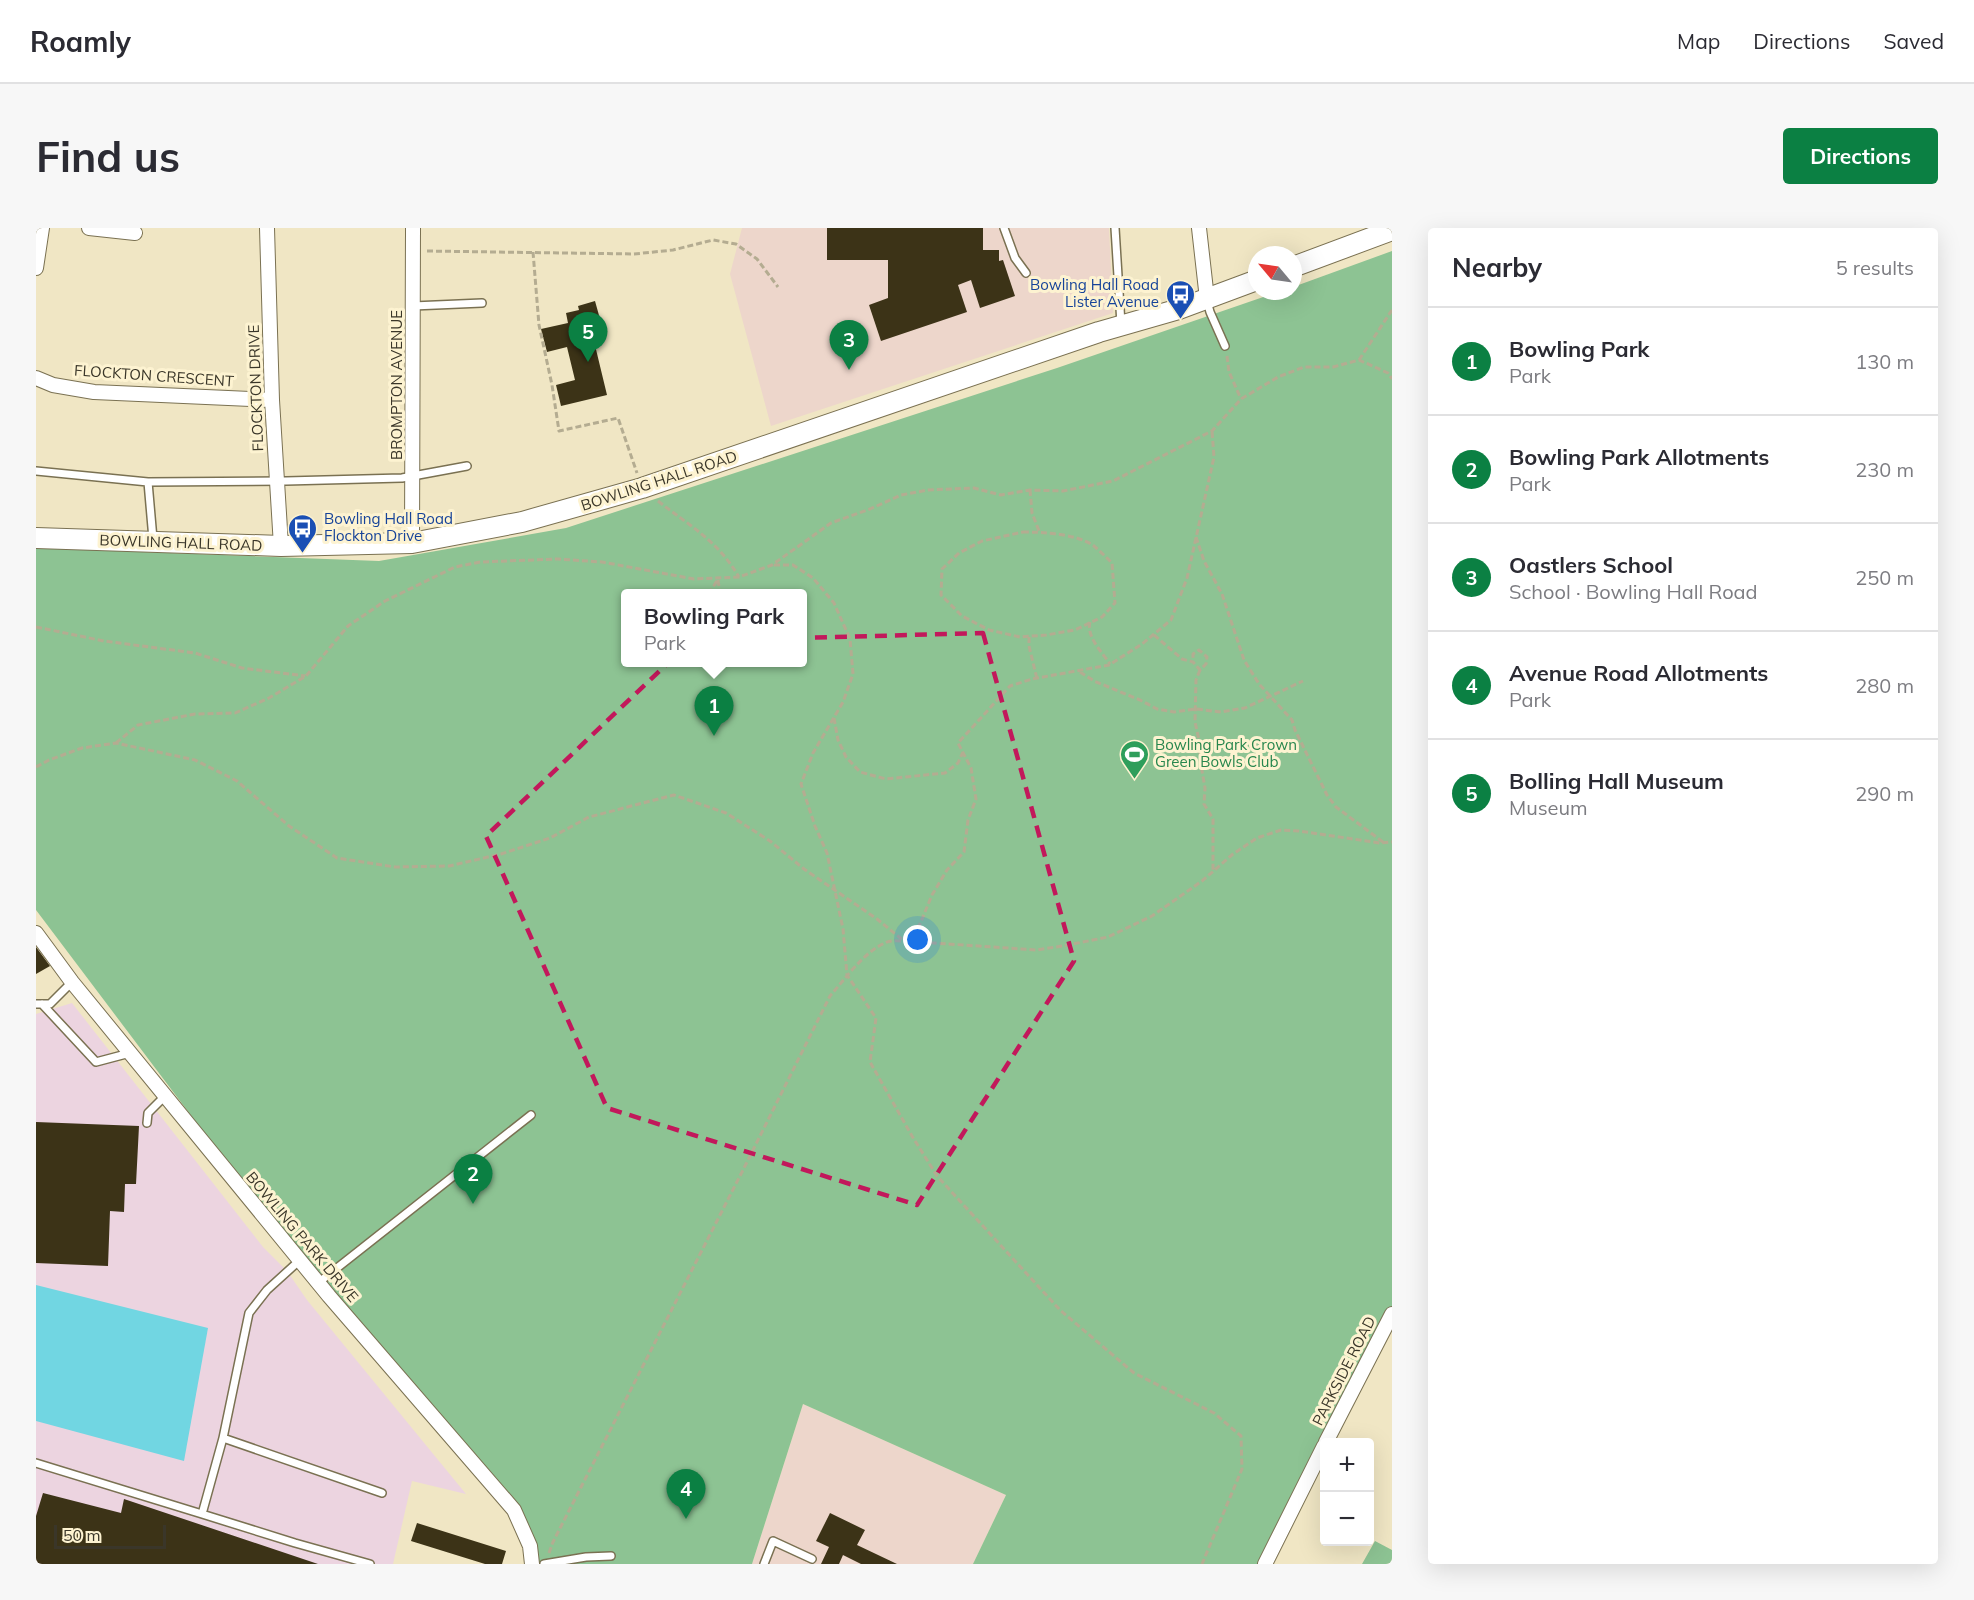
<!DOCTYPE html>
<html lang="en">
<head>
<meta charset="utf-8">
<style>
  :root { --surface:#fff; --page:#f7f7f7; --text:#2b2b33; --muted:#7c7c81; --line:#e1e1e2; --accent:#0b8043 }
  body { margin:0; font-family:Mulish,sans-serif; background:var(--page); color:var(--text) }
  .controls { position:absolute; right:18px; bottom:18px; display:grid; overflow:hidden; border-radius:6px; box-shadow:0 6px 24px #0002 }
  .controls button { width:54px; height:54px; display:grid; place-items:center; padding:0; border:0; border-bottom:2px solid var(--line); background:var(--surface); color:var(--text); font:30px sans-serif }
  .compass { position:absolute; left:1212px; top:18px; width:54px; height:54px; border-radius:50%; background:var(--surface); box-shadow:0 6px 24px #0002; rotate:299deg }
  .scale { position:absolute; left:18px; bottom:15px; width:112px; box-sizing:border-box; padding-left:6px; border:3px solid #3a3629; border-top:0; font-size:16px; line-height:21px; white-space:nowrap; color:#3a3629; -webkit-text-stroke:4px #fdf3d1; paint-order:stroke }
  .you { position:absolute; left:882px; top:712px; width:21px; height:21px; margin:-15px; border:4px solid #fff; border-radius:50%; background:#1a73e8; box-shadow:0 0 0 9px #1a73e833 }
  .badge { display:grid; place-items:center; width:39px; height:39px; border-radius:50%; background:var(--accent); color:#fff; font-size:20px; font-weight:700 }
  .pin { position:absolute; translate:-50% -50px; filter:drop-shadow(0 2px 3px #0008) }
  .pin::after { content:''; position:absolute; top:32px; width:21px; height:18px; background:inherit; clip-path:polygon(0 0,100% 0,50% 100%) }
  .popup { position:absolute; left:585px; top:361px; width:186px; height:78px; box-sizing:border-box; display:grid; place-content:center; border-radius:6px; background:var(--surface); filter:drop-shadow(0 2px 4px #0005); font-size:20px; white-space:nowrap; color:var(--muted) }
  .popup b { font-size:22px; color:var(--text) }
  .popup::after { content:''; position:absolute; left:50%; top:100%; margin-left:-12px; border:12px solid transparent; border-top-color:var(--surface) }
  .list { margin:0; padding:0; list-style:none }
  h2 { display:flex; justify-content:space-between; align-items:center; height:78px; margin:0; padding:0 24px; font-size:26px }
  h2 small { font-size:20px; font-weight:400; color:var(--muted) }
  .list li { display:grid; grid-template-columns:39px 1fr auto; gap:18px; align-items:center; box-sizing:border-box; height:108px; padding:0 24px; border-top:2px solid var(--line) }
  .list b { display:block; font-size:22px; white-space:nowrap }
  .list p { margin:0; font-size:20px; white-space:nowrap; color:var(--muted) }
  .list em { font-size:20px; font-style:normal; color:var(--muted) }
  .map { position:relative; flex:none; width:1356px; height:1336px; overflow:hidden; border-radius:6px }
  header { display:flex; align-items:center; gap:36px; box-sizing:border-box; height:84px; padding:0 30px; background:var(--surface); border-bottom:2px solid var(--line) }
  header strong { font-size:28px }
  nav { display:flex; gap:33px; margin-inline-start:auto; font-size:21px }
  .intro { display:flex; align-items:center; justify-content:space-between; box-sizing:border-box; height:144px; padding:0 36px }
  h1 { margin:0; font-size:42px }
  .button { padding:15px 27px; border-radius:6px; background:var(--accent); color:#fff; font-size:21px; font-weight:700 }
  main { display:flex; gap:36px; padding:0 36px }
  aside { flex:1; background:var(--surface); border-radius:6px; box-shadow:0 6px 24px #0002 }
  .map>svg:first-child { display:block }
  .industrial { fill:#ecd4e0 }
  .education { fill:#edd6cb }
  .green { fill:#8dc393; fill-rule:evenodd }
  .water { fill:#71d6e2 }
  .building { fill:#3c3317 }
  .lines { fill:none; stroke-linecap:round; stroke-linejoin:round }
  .lane-casing { stroke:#7a7152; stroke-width:10 }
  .street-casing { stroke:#7a7152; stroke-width:16 }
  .secondary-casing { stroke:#7a7152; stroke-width:22 }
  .path { stroke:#b4ac91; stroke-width:3; stroke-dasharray:6 3; stroke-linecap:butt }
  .lane { stroke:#fff; stroke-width:7 }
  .street { stroke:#fff; stroke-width:14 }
  .secondary { stroke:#fff; stroke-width:20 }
  .marked { fill:none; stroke:#c2185b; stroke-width:4.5; stroke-dasharray:12 8; stroke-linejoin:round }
  .labels { text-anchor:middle; stroke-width:6; stroke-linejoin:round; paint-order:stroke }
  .transit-label { font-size:15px; fill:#164399; stroke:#fdf3d1; text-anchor:end }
  .street-label { font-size:15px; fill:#3a3629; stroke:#fdf3d1 }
  .leisure-label { font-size:15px; fill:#27864d; stroke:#fdf3d1; text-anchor:start }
</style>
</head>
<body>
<header>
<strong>Roamly</strong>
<nav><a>Map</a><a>Directions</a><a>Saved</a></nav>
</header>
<div class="intro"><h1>Find us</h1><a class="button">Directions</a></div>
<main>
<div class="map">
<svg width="1356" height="1336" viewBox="0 0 1356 1336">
  <rect width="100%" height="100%" fill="#f0e6c4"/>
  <path class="industrial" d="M36,775L227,1019L251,1043L271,1072L430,1266L376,1253L357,1336H0V786Z"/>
  <path class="education" d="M706,0H1073L1077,85L735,198L694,46Z
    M767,1176L970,1267L937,1336H716Z"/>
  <path class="green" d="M1356,23V1086L1229,1336H937L970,1267L767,1176L716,1336H496L478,1282L264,1032L0,682V320L343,333L530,300L1021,140L1245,63H1257V59ZM590,366H766V434H590Z
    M1339,1313L1356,1322V1336H1326Z"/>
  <path class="water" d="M0,1057L172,1100L148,1233L0,1193Z"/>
  <path class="building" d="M791,0H947V22H963V33L967,32L979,68L944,80L935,52L922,57L931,84L845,113L833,77L852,70V32H791Z
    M559,73L564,91L552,94V96L557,97L560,103L557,109L571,167L525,178L520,157L539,152L531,119L511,124L505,101L532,95L530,85L543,82L542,78Z
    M0,719L14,738L0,746Z
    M0,894L103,898L100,956H89L88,984L74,983L72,1038L0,1035Z
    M7,1265L85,1285L88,1271L282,1336H0V1288Z
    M794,1285L829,1302L821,1317L861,1336H825L807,1327L803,1336H785L793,1319L780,1313Z
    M381,1295L470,1323L466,1336H449L375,1313Z"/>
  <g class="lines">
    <defs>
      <path id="lane" d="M968,0L979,30L990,45
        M1079,0L1085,96
        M1171,73L1174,84L1189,118
        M377,78L446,75
        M0,243L112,254L250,253L366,250L431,238
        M112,254L117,311
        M0,776H14L36,754
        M6,776L60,834L94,825
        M111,895L112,885L129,868
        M282,1055L495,887
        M187,1210L346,1265
        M0,1235L166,1286L187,1210L213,1085L231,1062L264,1032
        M166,1286L259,1315L334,1336
        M508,1336L550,1329L575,1328
        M728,1336L737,1313L776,1331"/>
      <path id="street" d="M53,0L99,5
        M231,0L236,172L245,318
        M1163,0L1171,71
        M0,40L6,0
        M0,150L17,157L58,164L236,172
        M376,315L377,0
        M0,705L36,754L293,1068L478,1282L494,1318L496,1336
        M1290,1214L1356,1086
        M1229,1336L1288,1218"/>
      <path id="secondary" d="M1257,39L1356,2
        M0,310L245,318L376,315L486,294L606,260L1063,104L1143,81L1221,52"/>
    </defs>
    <use href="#lane" class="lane-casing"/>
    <use href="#street" class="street-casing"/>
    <use href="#secondary" class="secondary-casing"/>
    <path class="path" d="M391,23L598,26L637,22L677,12L700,16L721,31L742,59
      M497,24L503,97L516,157L523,203L582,190L601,245
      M1191,128L1193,144L1205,171
      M1323,132L1356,82
      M994,262L996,285L1003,303
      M622,273C655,299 681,312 703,349
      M987,304C1007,304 1042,306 1058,318C1064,323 1070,329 1076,335L1079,375L1066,389L1039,402L1010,407L984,409L953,402L926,388L905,367L906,341L923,325L946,313Z
      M1160,309L1168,333L1186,366L1208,432L1223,456L1256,492L1259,502L1291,567L1300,579L1347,614
      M738,337H757L777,350L798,375L814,411L817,446L807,474L777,525L765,556L779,598L791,625L807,701L811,747L840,790L834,834L876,908L901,948L1024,1082L1098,1145L1178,1185L1205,1208L1206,1241L1166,1336
      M682,352L684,366
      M673,366L682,351
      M1054,394C1050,409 1067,425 1074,436
      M0,399L68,413L159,425L206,440L269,448
      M1118,407L1146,431L1157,434L1164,442L1170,436L1171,429L1163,422L1157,426V434
      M993,409V418L1001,451
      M1164,442L1160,452L1159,494L1163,512L1165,537L1169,560L1168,576L1177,591V643
      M1044,444L1058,453L1104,472L1121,481L1138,484L1160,481L1185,484L1209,480L1267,453
      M798,490L802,512L810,529L824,544L850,551L909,545L922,535L927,524
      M80,515L102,497L159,486L199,485L233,470L270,448L312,398L349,373L419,339L444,334L522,331L566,334L658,351L703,349L736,337L795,295L834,281L865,267L892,262L938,260L965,267L994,262L1027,263L1077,253L1176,203L1205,171L1242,149L1268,139H1297L1323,132L1352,145L1356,151
      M0,539L13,532L46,520L80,515L159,532L201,553L253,598L301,630L359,639L413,638L465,626L514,610L553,589L638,567L690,585L734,613L768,641L841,691L868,713L884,696L896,667L911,642L928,624L932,592L940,571L935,540L922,515L974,458L996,451L1073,437L1106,416L1135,392L1151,350L1178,229L1176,203
      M303,1059L311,1052
      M513,1325L517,1314L707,942L794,768C808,752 829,723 849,715C854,712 862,713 868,713L1001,722L1032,717L1072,709L1116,688L1166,653L1197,626L1221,610L1245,602L1263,603L1344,615L1356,614"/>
    <use href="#lane" class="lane"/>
    <use href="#street" class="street"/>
    <use href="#secondary" class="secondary"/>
  </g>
  <path class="marked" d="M947,405L1038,733L881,977L571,880L450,608L655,413Z"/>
  <defs>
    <symbol id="bus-pin" viewBox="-11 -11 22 30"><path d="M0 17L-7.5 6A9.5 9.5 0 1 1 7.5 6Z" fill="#1a4fb4" stroke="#fdf3d1"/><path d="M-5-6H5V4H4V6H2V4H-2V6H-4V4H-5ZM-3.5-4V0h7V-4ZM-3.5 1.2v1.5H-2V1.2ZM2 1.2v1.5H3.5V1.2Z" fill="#fff"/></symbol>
    <symbol id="stadium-pin" viewBox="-11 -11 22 30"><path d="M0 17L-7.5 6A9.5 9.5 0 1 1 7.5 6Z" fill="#2e9e5b" stroke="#fdf3d1"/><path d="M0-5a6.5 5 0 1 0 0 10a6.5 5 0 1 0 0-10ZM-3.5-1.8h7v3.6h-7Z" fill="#fff"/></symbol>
  </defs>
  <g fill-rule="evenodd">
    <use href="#bus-pin" x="1128" y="50" width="33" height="45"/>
    <use href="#bus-pin" x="250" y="284" width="33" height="45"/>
    <use href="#stadium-pin" x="1082" y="510" width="33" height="45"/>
  </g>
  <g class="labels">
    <g class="transit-label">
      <text x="1123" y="62">Bowling Hall Road<tspan x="1123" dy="17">Lister Avenue</tspan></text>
      <text x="288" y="296" text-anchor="start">Bowling Hall Road<tspan x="288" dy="17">Flockton Drive</tspan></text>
    </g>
    <g class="street-label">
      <text transform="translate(118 148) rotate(4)" y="5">FLOCKTON CRESCENT</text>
      <text transform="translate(361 157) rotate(-90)" y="5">BROMPTON AVENUE</text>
      <text transform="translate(220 160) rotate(-92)" y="5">FLOCKTON DRIVE</text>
      <text transform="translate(623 253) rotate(-18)" y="5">BOWLING HALL ROAD</text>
      <text transform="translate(145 315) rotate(2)" y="5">BOWLING HALL ROAD</text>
      <text transform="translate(266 1009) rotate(50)" y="5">BOWLING PARK DRIVE</text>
      <text transform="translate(1308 1143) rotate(-63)" y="5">PARKSIDE ROAD</text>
    </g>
    <g class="leisure-label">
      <text x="1119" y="522">Bowling Park Crown<tspan x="1119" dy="17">Green Bowls Club</tspan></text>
    </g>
  </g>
</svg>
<div class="controls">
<button>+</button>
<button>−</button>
</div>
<svg class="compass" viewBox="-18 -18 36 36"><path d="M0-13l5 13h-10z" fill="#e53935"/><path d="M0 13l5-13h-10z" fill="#7c7c81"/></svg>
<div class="scale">50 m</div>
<div class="you"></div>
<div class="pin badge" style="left:678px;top:508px">1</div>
<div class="popup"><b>Bowling Park</b>Park</div>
<div class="pin badge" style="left:437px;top:976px">2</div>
<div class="pin badge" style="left:813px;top:142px">3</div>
<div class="pin badge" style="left:650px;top:1291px">4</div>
<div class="pin badge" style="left:552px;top:134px">5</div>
</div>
<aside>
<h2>Nearby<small>5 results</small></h2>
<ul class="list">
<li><span class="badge">1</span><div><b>Bowling Park</b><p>Park</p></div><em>130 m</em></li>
<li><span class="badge">2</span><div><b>Bowling Park Allotments</b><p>Park</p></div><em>230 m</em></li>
<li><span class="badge">3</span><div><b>Oastlers School</b><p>School · Bowling Hall Road</p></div><em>250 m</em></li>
<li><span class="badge">4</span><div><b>Avenue Road Allotments</b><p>Park</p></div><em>280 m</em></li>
<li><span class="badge">5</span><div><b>Bolling Hall Museum</b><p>Museum</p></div><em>290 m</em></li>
</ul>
</aside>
</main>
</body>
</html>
